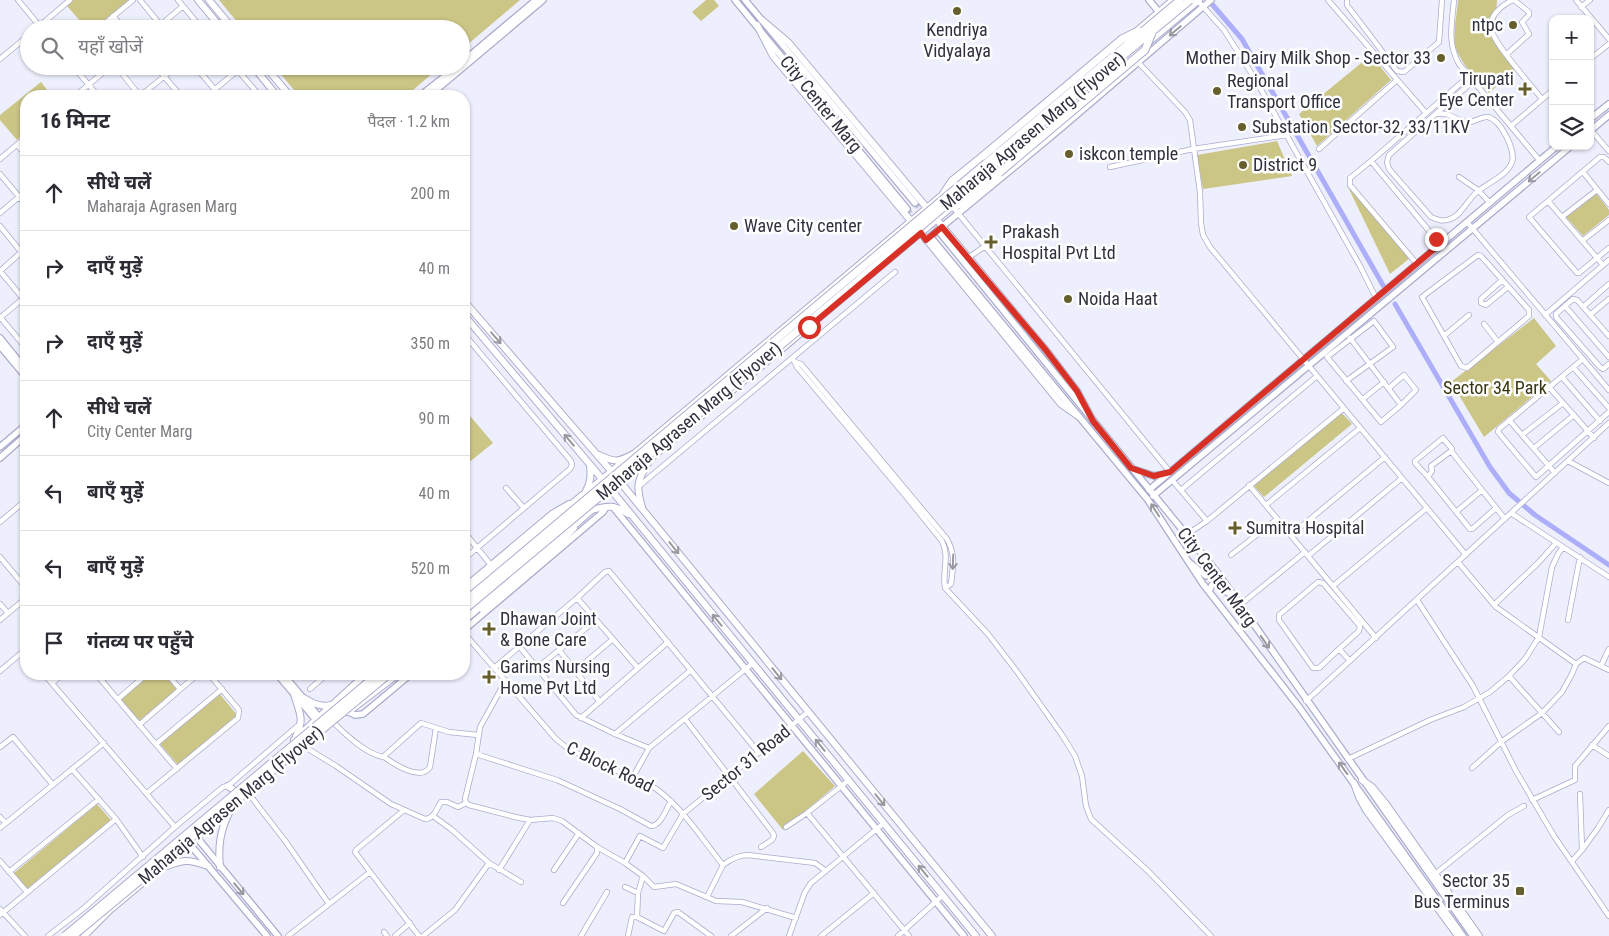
<!DOCTYPE html>
<html lang="hi">
<head>
<meta charset="utf-8">
<style>
  :root { --surface:#fff; --page:#f7f7f7; --text:#2b2b33; --muted:#7c7c81; --line:#e1e1e2 }
  body { margin:0; font-family:"Roboto Condensed","Noto Sans Devanagari",sans-serif; background:var(--page); color:var(--text) }
  .controls { position:absolute; right:15px; top:15px; display:grid; overflow:hidden; border-radius:10px; box-shadow:0 1px 4px #0004 }
  .controls button { width:45px; height:45px; display:grid; place-items:center; padding:0; border:0; border-bottom:1px solid var(--line); background:var(--surface); color:var(--text); font:25px sans-serif }
  .stop { position:absolute; width:15px; height:15px; margin:-11px; border:4px solid #d93025; border-radius:50%; background:#fff }
  .stop.end { background:#d93025; border-color:#fff; box-shadow:0 1px 5px #0008 }
  .list { margin:0; padding:0; list-style:none }
  h2 { display:flex; justify-content:space-between; align-items:center; height:65px; margin:0; padding:0 20px; font-size:21px }
  h2 small { font-size:16px; font-weight:400; color:var(--muted) }
  .list li { display:grid; grid-template-columns:32px 1fr auto; gap:15px; align-items:center; box-sizing:border-box; height:75px; padding:0 20px; border-top:1px solid var(--line) }
  .list b { display:block; font-size:19px; white-space:nowrap }
  .list p { margin:0; font-size:16px; white-space:nowrap; color:var(--muted) }
  .list em { font-size:16px; font-style:normal; color:var(--muted) }
  .icon { flex:none; width:28px; height:28px; fill:none; stroke:currentColor; stroke-width:2; stroke-linecap:round; stroke-linejoin:round }
  .map { position:relative; flex:none; width:1609px; height:936px; overflow:hidden }
  .search { position:absolute; background:var(--surface); box-shadow:0 1px 4px #0004; left:20px; top:20px; width:450px; height:55px; display:flex; align-items:center; gap:12px; box-sizing:border-box; padding:0 18px; border-radius:28px; color:var(--muted); font-size:19px }
  .panel { position:absolute; background:var(--surface); box-shadow:0 1px 4px #0004; left:20px; top:90px; width:450px; height:590px; border-radius:20px }
  .map>svg:first-child { display:block }
  .green { fill:#cbc686 }
  .lines { fill:none; stroke-linecap:round; stroke-linejoin:round }
  .canal { stroke:#adaef9; stroke-width:5 }
  .tertiary-tunnel { stroke:#c8c9d7; stroke-width:5.5; stroke-dasharray:5.5 3; stroke-linecap:butt }
  .minor-casing { stroke:#aaabcd; stroke-width:6 }
  .tertiary-casing { stroke:#aaabcd; stroke-width:8 }
  .secondary-casing { stroke:#aaabcd; stroke-width:8 }
  .primary-casing { stroke:#aaabcd; stroke-width:9 }
  .minor { stroke:#fff; stroke-width:4.5 }
  .tertiary { stroke:#fff; stroke-width:5.5 }
  .secondary { stroke:#fff; stroke-width:6 }
  .primary { stroke:#fff; stroke-width:7 }
  .primary-bridge-casing { stroke:#aaabcd; stroke-width:9; stroke-linecap:butt }
  .primary-bridge { stroke:#fff; stroke-width:7 }
  .oneway { stroke:#98989e }
  .route { stroke:#d93025; stroke-width:6 }
  .poi-dot { fill:#645f2c; stroke:#fefefe; stroke-width:2 }
  .labels { text-anchor:middle; stroke-width:5; stroke-linejoin:round; paint-order:stroke }
  .poi-label { font-size:18px; fill:#30313e; stroke:#fefefe; text-anchor:start }
  .street-label { font-size:18px; fill:#30313e; stroke:#fefefe }
  .park-label { font-size:18px; fill:#383510; stroke:#fefefe }
</style>
</head>
<body>
<div class="map">
<svg width="1609" height="936" viewBox="0 0 1609 936">
  <rect width="100%" height="100%" fill="#eeeffd"/>
  <path class="green" d="M74,0H129L94,29H87L67,6Z
    M219,0H520L461,50V29H243Z
    M706,0H714L719,6L701,21L692,12Z
    M1458,0H1497L1495,37L1498,45L1515,70L1489,93C1477,79 1459,63 1455,44C1453,31 1457,14 1458,0Z
    M1371,55L1391,80L1317,146L1299,114Z
    M274,66H441L406,96H299Z
    M41,82L52,96H26V132L17,140L0,120V115Z
    M1277,141L1292,176L1203,189L1197,155Z
    M1347,185L1410,258L1390,274Z
    M1596,193L1609,210V215L1583,236L1566,217Z
    M1534,318L1556,346L1536,364L1551,381L1484,437L1451,382Z
    M465,410L493,443L467,464L464,460V412Z
    M1341,412L1352,424L1264,497L1254,486Z
    M151,674H164L177,689L139,721L121,700Z
    M219,693L237,715L178,765L160,744Z
    M803,751L835,786L783,830L754,794Z
    M97,804L111,820L27,889L14,873Z"/>
  <g class="lines">
    <path class="canal" d="M1211,3L1242,39L1384,287
      M1395,304L1490,467L1509,493L1535,515L1609,565"/>
    <path class="tertiary-tunnel" d="M915,203L941,234
      M907,209L932,239"/>
    <defs>
      <path id="minor" d="M18,0L42,29
        M140,0L164,29
        M178,0L202,29
        M1328,0L1426,113
        M1347,0V5L1397,71L1404,72L1439,42L1442,0
        M1454,0C1452,24 1447,42 1459,64L1540,161
        M1513,0C1502,5 1489,15 1491,29C1494,44 1531,85 1542,99
        M1576,0L1609,39
        M1198,1L1224,30L1255,79L1360,266L1376,298
        M1581,7L1590,0
        M113,16L124,29
        M36,29L70,0
        M98,29L133,0
        M156,29L183,6
        M1507,54L1529,34L1522,22L1529,15V12L1514,0
        M0,59L29,35
        M1590,59L1609,44
        M1136,60L1185,112L1190,120L1200,192L1201,223L1203,235L1210,247L1466,555
        M73,66L98,96
        M116,66L140,96
        M155,66L181,96
        M195,66L220,96
        M234,66L260,96
        M75,96L111,66
        M140,96L177,66
        M207,96L238,70
        M1437,114C1450,111 1458,123 1470,122C1477,121 1482,116 1488,117C1501,120 1516,151 1512,162C1507,176 1487,183 1477,192C1468,199 1461,216 1450,219C1443,222 1438,220 1431,217L1389,169L1387,162L1389,155L1473,81
        M1511,126L1553,90
        M1590,129L1609,151
        M17,145L26,155
        M1319,149L1397,80
        M0,159L26,137
        M1371,161L1440,244
        M1609,162L1604,157H1600L1529,217L1577,273H1579L1609,248
        M1110,167L1193,149L1287,135
        M1583,172L1609,204
        M0,174L26,205
        M1459,177L1478,190L1490,203
        M1548,201L1603,265
        M953,207L1170,472
        M0,213L26,191
        M1562,217L1597,190
        M1467,222L1609,390
        M0,226L26,258
        M1582,241L1609,220
        M1478,255L1481,256L1529,310V316L1467,368L1461,366L1422,297Z
        M968,258L985,246
        M1417,264L1350,185V178L1371,161L1469,76
        M0,271L26,302
        M0,271L26,248
        M1502,280L1481,299V303L1486,305L1508,287
        M1565,306L1609,357
        M1583,307L1609,284
        M1545,315L1609,260
        M1590,315L1609,299
        M0,317L26,348
        M1,317L26,296
        M1484,324L1498,342
        M464,334L571,461L572,465L570,469L464,559
        M1445,335L1469,315
        M1609,336L1577,300L1573,299L1556,314V317L1600,367L1603,369L1609,364
        M1350,338L1401,405L1416,390L1404,375L1389,388
        M793,359L797,367L904,494L942,541C950,557 942,571 945,588L988,634L1018,673L1062,735L1075,756L1082,776L1086,806L1091,819L1148,871L1211,936
        M1583,359L1499,429L1498,432L1536,477L1609,412
        M795,362L801,364L947,539C956,556 953,566 951,584L945,588
        M1573,367L1609,408
        M1562,377L1600,421
        M1346,381L1393,347L1374,321L1327,357C1345,379 1363,400 1381,422L1401,405
        M1549,387L1594,438
        M1363,399L1384,382
        M1509,420L1555,473
        M1522,435L1563,403
        M1534,448L1574,415
        M1568,461L1609,483
        M1428,477L1415,463V461L1443,438L1452,449L1451,451
        M1172,480L1207,521L1344,408
        M1249,485L1376,638
        M638,487L895,272
        M506,488L524,508
        M1181,490L1317,376
        M1266,505L1360,428
        M1495,509L1472,529H1470L1428,477L1432,471L1431,466L1451,451L1505,519
        M1456,512L1481,491
        M1511,513L1609,577
        M0,522L26,500
        M464,532L491,565
        M1186,535L1207,521
        M1291,535L1385,457
        M26,538V543
        M1231,555L1277,519
        M1308,556L1402,478
        M0,557L26,588
        M1458,562L1496,607L1576,664
        M1333,586L1427,508
        M577,598L638,668
        M1417,600L1473,686L1516,771L1554,836L1609,916
        M0,604L8,613
        M1240,605L1305,552
        M1494,605L1539,562L1556,543
        M0,620L26,598
        M1568,620L1580,557
        M464,633L556,739L566,747L577,753L655,788C683,808 702,839 723,865C731,859 738,855 748,855L815,863L826,871
        M519,646L576,715L615,734L649,748
        M1339,649L1319,668H1313L1279,620V615L1318,582L1323,583L1360,626L1359,631L1339,649L1350,661
        M559,650L600,702
        M1601,666L1609,649
        M494,668L577,598L605,572L609,571L759,753
        M537,668L596,620
        M0,671L26,649
        M575,671L613,639
        M44,674L175,827
        M96,674L177,769
        M167,674L180,689
        M1509,676L1559,732
        M102,680L110,674
        M505,682L480,727L476,754L557,780L620,809L651,826C661,826 666,809 671,801
        M52,683L63,674
        M310,689L327,674
        M118,699L147,674
        M1306,701L1609,423
        M581,718L668,642
        M685,719L773,833L774,836L772,840L761,847
        M334,723C347,736 365,753 383,757L421,723L449,732L478,735
        M139,725L198,674
        M615,734L691,670
        M156,744L222,689
        M1592,745L1609,756
        M0,747L13,737L53,785
        M305,747L336,766L391,804L425,819C434,819 437,808 441,802H447L458,807L466,803
        M476,754L465,799L466,803L469,805L515,817L530,820L553,818L562,821L597,847V853L563,903
        M384,757C394,764 421,782 430,767L436,728
        M1348,759L1430,720L1464,707L1490,692L1509,676L1525,659L1539,637L1552,567L1558,554L1563,547
        M1472,768L1501,742L1542,713L1562,692L1572,674L1576,664L1584,658L1609,670
        M72,769L116,819L143,857
        M633,777L649,748L753,663
        M147,793L238,718L239,710L209,674
        M249,794L286,842L329,904
        M1532,800L1575,780V766L1609,726
        M404,810L356,850L355,852L419,936
        M807,813L909,936
        M433,816L451,829L489,863L521,882
        M0,817L6,823
        M786,827L807,813L849,780
        M0,828L104,743
        M597,847L625,863L640,836L663,848L683,814L808,712
        M1582,850L1598,828L1609,810
        M0,861L27,892
        M1572,861L1582,850L1580,794
        M625,863L643,876L654,887L676,884L716,901L742,902L796,918
        M499,870L530,820
        M554,870L579,833
        M9,872L99,799
        M1435,874L1508,815L1524,806
        M625,887L638,893
        M707,897L723,865
        M0,909L25,936
        M0,915L116,819
        M637,917L664,931L674,913L678,912L711,936
        M637,917L638,893L643,876
        M384,932L387,936
        M48,936L84,908L175,827L223,787L228,786L301,723
        M288,936L370,872
        M395,936L410,923
        M423,936L455,910L489,863
        M581,936L607,892
        M628,936L632,917H637
        M731,936L767,908
        M789,936L805,892L811,883L884,823
        M821,936L874,893
        M898,936L943,895"/>
      <path id="tertiary" d="M735,0L907,209
        M745,0L915,203
        M1149,0L1159,12
        M461,63L536,0
        M420,96L458,66
        M429,96L543,0
        M1590,119L1609,104
        M1590,131L1609,115
        M941,234L1220,576L1473,936
        M926,240L1059,130L1211,0
        M933,240L1148,500L1203,584L1299,707L1463,936
        M0,338L26,370
        M0,346L26,377
        M0,447L26,425
        M0,458L26,435
        M1133,469L1154,476L1165,474
        M1149,490L1557,146
        M1153,496L1571,146
        M613,507L964,936
        M1189,562L1206,576L1211,573L1212,566
        M1209,591L1212,585L1216,583L1228,593
        M464,630L603,512L606,507
        M277,674L316,720
        M283,674L319,717
        M349,712L355,715L363,714L411,674
        M194,834L278,936
        M187,841L267,936"/>
      <path id="secondary" d="M198,0L222,29
        M209,0L233,29
        M762,20L788,42L927,208
        M757,25L773,56L911,221
        M253,66L277,96
        M265,66L290,96
        M1089,72L1173,0
        M937,220L1045,349L1077,391L1093,421
        M921,233L1061,404L1078,416
        M464,301L612,472L992,936
        M464,315L603,480L976,936
        M599,455C615,463 619,462 635,453L978,165
        M625,480L1199,0
        M586,491C591,482 591,475 590,465
        M578,499L624,461
        M642,507C636,487 637,481 648,463
        M591,510C608,506 613,504 628,514
        M464,588L552,514L569,504
        M482,609L556,547L574,528
        M294,694C299,711 305,720 296,736
        M302,697C311,702 320,708 331,705
        M348,712L398,674
        M294,740L366,674
        M1362,780L1372,787L1386,804L1479,936
        M1354,783L1359,797L1366,810L1458,936
        M228,786L235,791
        M167,866C185,859 190,860 208,866
        M220,867C218,847 220,831 229,813
        M84,936L110,910L230,810"/>
      <path id="primary" d="M944,193L952,181L983,156
        M953,207L964,203L999,173
        M464,595L582,496
        M464,620L591,510"/>
    </defs>
    <use href="#minor" class="minor-casing"/>
    <use href="#tertiary" class="tertiary-casing"/>
    <use href="#secondary" class="secondary-casing"/>
    <use href="#primary" class="primary-casing"/>
    <use href="#minor" class="minor"/>
    <use href="#tertiary" class="tertiary"/>
    <use href="#secondary" class="secondary"/>
    <use href="#primary" class="primary"/>
    <defs>
      <path id="primary-bridge" d="M983,156L1122,39L1138,31
        M999,173L1145,50L1152,33
        M464,602L1180,0
        M464,610L848,289L1036,128L1190,0
        M65,936L378,674
        M73,936L389,674"/>
    </defs>
    <use href="#primary-bridge" class="primary-bridge-casing"/>
    <use href="#primary-bridge" class="primary-bridge"/>
  </g>
  <defs><path id="oneway-shaft" d="M-6 0H5M1.5-3L5.5 0L1.5 3" fill="none" stroke-width="1.6" stroke-linecap="round" stroke-linejoin="round" transform="scale(1.25)"/></defs>
  <g class="oneway">
    <use href="#oneway-shaft" transform="translate(1175 31) rotate(140)"/>
    <use href="#oneway-shaft" transform="translate(1534 177) rotate(140)"/>
    <use href="#oneway-shaft" transform="translate(496 338) rotate(49)"/>
    <use href="#oneway-shaft" transform="translate(569 440) rotate(-130)"/>
    <use href="#oneway-shaft" transform="translate(1155 510) rotate(-123)"/>
    <use href="#oneway-shaft" transform="translate(674 548) rotate(51)"/>
    <use href="#oneway-shaft" transform="translate(953 562) rotate(92)"/>
    <use href="#oneway-shaft" transform="translate(717 620) rotate(-129)"/>
    <use href="#oneway-shaft" transform="translate(1265 642) rotate(55)"/>
    <use href="#oneway-shaft" transform="translate(777 674) rotate(51)"/>
    <use href="#oneway-shaft" transform="translate(820 745) rotate(-129)"/>
    <use href="#oneway-shaft" transform="translate(1343 768) rotate(-126)"/>
    <use href="#oneway-shaft" transform="translate(880 800) rotate(51)"/>
    <use href="#oneway-shaft" transform="translate(923 871) rotate(-129)"/>
    <use href="#oneway-shaft" transform="translate(239 889) rotate(50)"/>
  </g>
  <g class="lines">
    <path class="route" d="M809,327L921,233L926,240L942,227L1045,349L1077,391L1093,421L1131,468L1154,476L1170,472L1440,244L1436,239"/>
  </g>
  <g class="poi-dot">
    <circle cx="957" cy="11" r="5"/>
    <circle cx="1513" cy="25" r="5"/>
    <circle cx="1441" cy="58" r="5"/>
    <path d="M1522.5 81.5h5v5h5v5h-5v5h-5v-5h-5v-5h5z"/>
    <circle cx="1217" cy="91" r="5"/>
    <circle cx="1242" cy="127" r="5"/>
    <circle cx="1069" cy="154" r="5"/>
    <circle cx="1243" cy="165" r="5"/>
    <circle cx="734" cy="226" r="5"/>
    <path d="M988.5 234.5h5v5h5v5h-5v5h-5v-5h-5v-5h5z"/>
    <circle cx="1068" cy="299" r="5"/>
    <path d="M1232.5 520.5h5v5h5v5h-5v5h-5v-5h-5v-5h5z"/>
    <path d="M486.5 621.5h5v5h5v5h-5v5h-5v-5h-5v-5h5z"/>
    <path d="M486.5 669.5h5v5h5v5h-5v5h-5v-5h-5v-5h5z"/>
    <rect x="1515" y="886" width="10" height="10" rx="2.5"/>
  </g>
  <g class="labels">
    <g class="poi-label">
      <text x="1503" y="31" text-anchor="end">ntpc</text>
      <text x="957" y="36" text-anchor="middle">Kendriya<tspan x="957" dy="21">Vidyalaya</tspan></text>
      <text x="1431" y="64" text-anchor="end">Mother Dairy Milk Shop - Sector 33</text>
      <text x="1514" y="85" text-anchor="end">Tirupati<tspan x="1514" dy="21">Eye Center</tspan></text>
      <text x="1227" y="87">Regional<tspan x="1227" dy="21">Transport Office</tspan></text>
      <text x="1252" y="133">Substation Sector-32, 33/11KV</text>
      <text x="1079" y="160">iskcon temple</text>
      <text x="1253" y="171">District 9</text>
      <text x="744" y="232">Wave City center</text>
      <text x="1002" y="238">Prakash<tspan x="1002" dy="21">Hospital Pvt Ltd</tspan></text>
      <text x="1078" y="305">Noida Haat</text>
      <text x="1246" y="534">Sumitra Hospital</text>
      <text x="500" y="625">Dhawan Joint<tspan x="500" dy="21">&amp; Bone Care</tspan></text>
      <text x="500" y="673">Garims Nursing<tspan x="500" dy="21">Home Pvt Ltd</tspan></text>
      <text x="1510" y="887" text-anchor="end">Sector 35<tspan x="1510" dy="21">Bus Terminus</tspan></text>
    </g>
    <g class="street-label">
      <text transform="translate(821 104) rotate(51)" y="6">City Center Marg</text>
      <text transform="translate(1033 131) rotate(-40)" y="6">Maharaja Agrasen Marg (Flyover)</text>
      <text transform="translate(689 421) rotate(-40)" y="6">Maharaja Agrasen Marg (Flyover)</text>
      <text transform="translate(1217 577) rotate(53)" y="6">City Center Marg</text>
      <text transform="translate(746 763) rotate(-39)" y="6">Sector 31 Road</text>
      <text transform="translate(610 767) rotate(26)" y="6">C Block Road</text>
      <text transform="translate(231 805) rotate(-40)" y="6">Maharaja Agrasen Marg (Flyover)</text>
    </g>
    <g class="park-label">
      <text x="1495" y="394">Sector 34 Park</text>
    </g>
  </g>
</svg>
<div class="controls">
<button>+</button>
<button>−</button>
<button><svg class="icon" aria-label="layers" viewBox="0 0 24 24"><path d="M12 4l9 5-9 5-9-5zM3 14l9 5 9-5"/></svg></button>
</div>
<div class="stop" style="left:809px;top:327px"></div>
<div class="stop end" style="left:1436px;top:239px"></div>
<div class="search"><svg class="icon" aria-label="search" viewBox="0 0 24 24"><circle cx="10" cy="10" r="6"/><path d="M15 15l6 6"/></svg>यहाँ खोजें</div>
<section class="panel">
<h2>16 मिनट<small>पैदल · 1.2 km</small></h2>
<ul class="list">
<li><svg class="icon" aria-label="ahead" viewBox="0 0 24 24"><path d="M12 20V5M6 11l6-6 6 6"/></svg><div><b>सीधे चलें</b><p>Maharaja Agrasen Marg</p></div><em>200 m</em></li>
<li><svg class="icon" aria-label="right" viewBox="0 0 24 24"><path d="M7 20v-9h11M14 6l5 5-5 5"/></svg><div><b>दाएँ मुड़ें</b></div><em>40 m</em></li>
<li><svg class="icon" aria-label="right" viewBox="0 0 24 24"><path d="M7 20v-9h11M14 6l5 5-5 5"/></svg><div><b>दाएँ मुड़ें</b></div><em>350 m</em></li>
<li><svg class="icon" aria-label="ahead" viewBox="0 0 24 24"><path d="M12 20V5M6 11l6-6 6 6"/></svg><div><b>सीधे चलें</b><p>City Center Marg</p></div><em>90 m</em></li>
<li><svg class="icon" aria-label="left" viewBox="0 0 24 24"><path d="M17 20v-9H6M10 6l-5 5 5 5"/></svg><div><b>बाएँ मुड़ें</b></div><em>40 m</em></li>
<li><svg class="icon" aria-label="left" viewBox="0 0 24 24"><path d="M17 20v-9H6M10 6l-5 5 5 5"/></svg><div><b>बाएँ मुड़ें</b></div><em>520 m</em></li>
<li><svg class="icon" aria-label="arrive" viewBox="0 0 24 24"><path d="M6 21V4h12l-3 4 3 4H6"/></svg><div><b>गंतव्य पर पहुँचे</b></div></li>
</ul>
</section>
</div>
</body>
</html>
